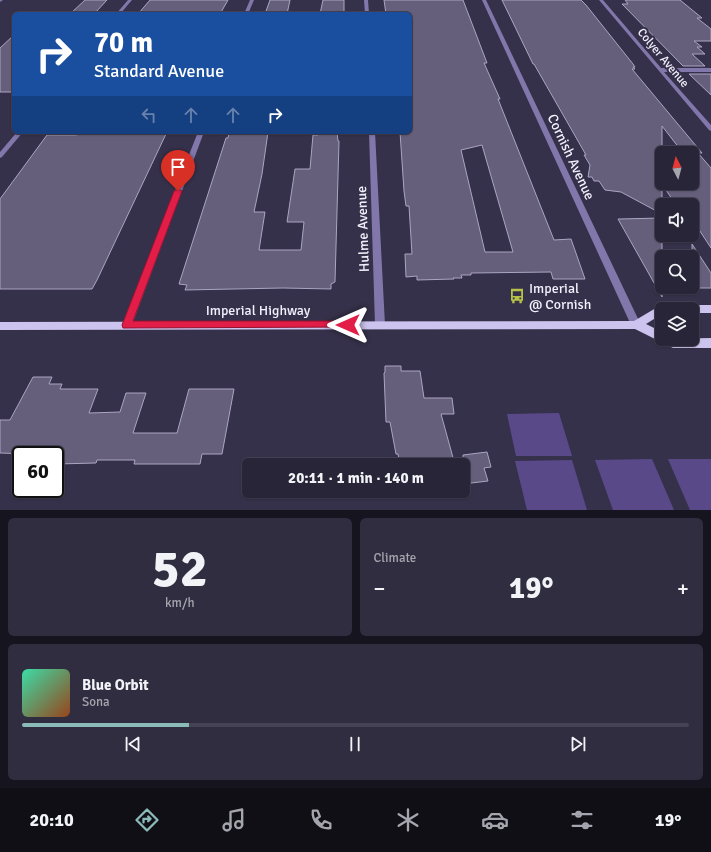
<!DOCTYPE html>
<html lang="en">
<head>
<meta charset="utf-8">
<style>
	body { margin:0; font-family:Signika,sans-serif; background:#302d40; color:#f1f3f6; height:100vh; display:flex; flex-direction:column; font-size:15px; white-space:nowrap }
	* { box-sizing:border-box; margin:0 }
	p { font-size:13px; color:#a5a5ae }
	.icon { flex:none; width:22px; height:22px; fill:none; stroke:currentColor; stroke-width:2; stroke-linecap:round; stroke-linejoin:round }
	.map { position:relative; height:510px; overflow:hidden }
	.side { display:flex; flex-direction:column; gap:8px; padding:8px; background:#16141f; flex:1 }
	.side>* { flex:none }
	.banner { position:absolute; left:12px; top:12px; width:400px; height:122px; border-radius:6px; box-shadow:0 1px 3px #0004,0 0 0 1px #444253; background:#1a4fa0; color:#fff; overflow:hidden }
	.needle { width:26px; rotate:354deg }
	.buttons { position:absolute; left:655px; top:146px; display:grid; gap:8px }
	.buttons a { display:grid; place-items:center; width:44px; height:44px; border-radius:6px; background:#282538; box-shadow:0 1px 3px #0004,0 0 0 1px #444253; font-size:20px }
	.speed { position:absolute; left:12px; top:446px; display:flex; gap:8px; font-size:20px; font-weight:700; text-align:center }
	.speed>* { display:grid; place-content:center; width:52px; height:52px; border-radius:50%; background:#282538; box-shadow:0 1px 3px #0004,0 0 0 1px #444253; line-height:1 }
	.speed .limit { border:2px solid #111; border-radius:6px; background:#fff; color:#111 }
	.pin { position:absolute; display:grid; place-items:center; width:34px; height:34px; color:#fff; margin:-41px -17px; border-radius:50% 50% 50% 0; rotate:-45deg; box-shadow:0 0 4px #0007 }
	.pin .icon { rotate:45deg }
	.me { position:absolute; width:44px; margin:-22px; rotate:270deg; stroke-linejoin:round; filter:drop-shadow(0 0 3px #0008) }
	.turn { display:flex; align-items:center; gap:14px; height:84px; padding:0 16px; font-size:18px }
	.turn .icon { width:52px; height:52px; stroke-width:2.5 }
	.turn b { display:block; font-size:28px; line-height:34px }
	.lanes { display:flex; align-items:center; height:38px; padding:0 16px; background:#0003; justify-content:center; gap:20px; direction:ltr }
	.lanes .off { opacity:.35 }
	.big { font-size:30px; font-weight:700; line-height:1.1 }
	.side .tile { flex:1; display:flex; flex-direction:column; justify-content:center; gap:6px; min-width:0; padding:0 14px; border-radius:6px; background:#302d40 }
	.side .dial { align-items:center; gap:0 }
	.dial b { font-size:52px; line-height:1 }
	.song { display:flex; align-items:center; gap:12px }
	.cover { width:48px; height:48px; border-radius:6px; background:linear-gradient(135deg,hsl(160 70% 55%),hsl(20 70% 35%)) }
	.played { height:4px; border-radius:2px; background:linear-gradient(90deg,#8bbbb9 25%,#444253 25%) }
	.keys { display:flex; justify-content:space-around; direction:ltr }
	.heat { display:flex; justify-content:space-between; align-items:center; font-size:22px; direction:ltr }
	.side .tiles { flex:1; display:grid; gap:8px; grid-template-columns:1fr 1fr }
	.tile:last-child { grid-column:span 2 }
	.trip { position:absolute; left:242px; top:458px; width:228px; height:40px; border-radius:6px; background:#282538; box-shadow:0 1px 3px #0004,0 0 0 1px #444253; font-weight:700; line-height:40px; text-align:center }
	.tab-bar { display:flex; height:64px; justify-content:space-around; align-items:center; background:#100f16; color:#a5a5ae }
	.tab-bar .icon { width:28px; height:28px }
	.tab-bar .current { color:#8bbbb9 }
	.tab-bar b { font-size:18px; color:#f1f3f6 }
	.map>svg:first-child { display:block }
	.green { fill:#594988 }
	.building { fill:#655f7b; stroke:#aba5c4; fill-rule:evenodd }
	.lines { fill:none; stroke-linecap:round; stroke-linejoin:round }
	.minor { fill:#8277ab; fill-rule:evenodd }
	.primary { fill:#ccc3ee; fill-rule:evenodd }
	.route { fill:#e11d48; stroke:#92132f }
	.labels { text-anchor:middle; dominant-baseline:central; stroke-width:4; stroke-linejoin:round; paint-order:stroke }
	.far-street-label { font-size:12px; fill:#f2f0fd; stroke:#36314a }
	.street-label { font-size:14px; fill:#f2f0fd; stroke:#36314a }
	.poi-label { font-size:14px; fill:#f2f0fd; stroke:#36314a; text-anchor:start }
</style>
</head>
<body>
<div class="map">
<svg width="711" height="510" viewBox="0 0 711 510">
	<rect width="100%" height="100%" fill="#36314a"/>
	<!-- green -->
	<path class="green" d="M 559,413 L 572,456 L 516,456 L 507,414 Z
		M 652,459 L 674,510 L 613,510 L 595,460 Z
		M 668,459 L 711,459 L 711,510 L 690,510 Z
		M 572,460 L 587,510 L 527,510 L 515,461 Z"/>
	<!-- building -->
	<path class="building" d="M 85,0 L 107,0 L 94,14 L 70,14 Z
		M 150,0 L 228,0 L 220,14 L 138,14 Z
		M 270,0 L 290,0 L 287,14 L 265,14 Z
		M 323,0 L 344,0 L 344,14 L 320,14 Z
		M 384,0 L 463,0 L 487,63 L 484,63 L 500,99 L 498,99 L 554,240 L 571,239 L 585,279 L 553,279 L 551,272 L 471,273 L 471,275 L 461,275 L 462,278 L 453,278 L 454,279 L 417,280 L 417,276 L 406,277 L 405,254 L 412,254 L 409,206 L 406,206 L 404,191 L 400,132 L 410,132 L 410,14 L 386,14 ZM 482,145 L 513,252 L 485,252 L 461,150 Z
		M 502,0 L 581,0 L 586,5 L 633,64 L 635,67 L 633,67 L 635,69 L 632,69 L 702,153 L 698,153 L 711,168 L 711,248 L 692,219 L 692,205 L 676,205 L 662,184 L 662,214 L 621,192 L 605,190 L 599,181 L 594,181 L 592,177 L 588,177 L 590,165 L 584,155 L 586,155 L 534,64 L 533,64 ZM 662,126 L 683,153 L 692,153 L 692,183 L 662,183 Z
		M 625,0 L 680,0 L 702,18 L 697,18 L 711,29 L 711,41 L 694,41 L 702,47 L 697,47 L 705,54 L 692,54 L 705,66 L 683,66 L 622,4 L 628,4 Z
		M 14,35 L 14,92 L 0,92 L 0,48 Z
		M 689,74 L 711,74 L 711,95 Z
		M 87,132 L 166,134 L 97,280 L 92,289 L 0,289 L 0,199 L 47,135 L 76,135 Z
		M 255,132 L 268,132 L 262,174 L 254,212 L 265,212 L 259,250 L 301,250 L 304,222 L 287,222 L 295,169 L 310,169 L 313,135 L 318,135 L 317,132 L 337,132 L 338,141 L 339,141 L 335,282 L 331,284 L 331,289 L 283,288 L 185,290 L 187,285 L 179,284 L 226,138 L 228,138 L 229,133 L 254,133 Z
		M 662,218 L 662,297 L 618,219 Z
		M 692,244 L 711,273 L 711,288 L 698,288 L 692,279 Z
		M 385,366 L 401,366 L 401,371 L 420,371 L 424,398 L 452,398 L 454,414 L 441,414 L 455,465 L 400,465 L 398,454 L 396,454 L 390,422 L 386,422 L 384,373 L 385,372 Z
		M 33,377 L 52,377 L 49,384 L 62,384 L 60,389 L 98,389 L 89,413 L 120,412 L 126,393 L 146,393 L 133,433 L 177,433 L 189,389 L 234,389 L 222,454 L 202,454 L 200,464 L 134,464 L 135,460 L 97,460 L 96,463 L 56,464 L 60,455 L 0,453 L 0,420 L 10,420 Z
		M 487,452 L 491,467 L 484,468 L 488,481 L 463,484 L 463,455 Z"/>
	<g class="lines">
		<!-- minor -->
		<path class="minor" d="M 0,0 L 3,0 L 0,2 Z
			M 128,0 L 132,0 L 120,14 L 116,14 Z
			M 250,0 L 254,0 L 248,14 L 244,14 Z
			M 364,0 L 368,0 L 369,14 L 365,14 Z
			M 482,0 L 486,0 L 641,325 L 639,328 L 636,329 L 633,328 L 631,325 Z
			M 599,0 L 603,0 L 661,68 L 711,68 L 711,72 L 664,72 L 711,125 L 711,131 L 709,130 Z
			M 17,132 L 23,132 L 2,157 L 0,158 L 0,152 Z
			M 198,132 L 204,132 L 132,325 L 130,328 L 127,329 L 124,328 L 122,325 Z
			M 369,132 L 375,132 L 385,325 L 383,328 L 380,329 L 377,328 L 375,325 Z"/>
		<!-- primary -->
		<path class="primary" d="M 661,305 L 711,305 L 711,313 L 692,313 L 692,309 L 662,309 L 662,314 L 646,324 L 662,332 L 662,339 L 711,338 L 711,348 L 673,348 L 635,329 L 0,330 L 0,322 L 634,321 Z"/>
	</g>
	<!-- route -->
	<path class="route" d="M 178,189 L 182,191 L 133,321 L 348,321 L 353,325 L 352,327 L 123,328 L 122,325 L 174,191 Z"/>
	<!-- icons -->
	<defs>
		<g id="bus-bare" transform="scale(1.2)"><path d="M-5-6H5V4H4V6H2V4H-2V6H-4V4H-5ZM-3.5-4V0h7V-4ZM-3.5 1.2v1.5H-2V1.2ZM2 1.2v1.5H3.5V1.2Z" fill="#b6c148" stroke="#36314a" stroke-width="2.5" paint-order="stroke"/></g>
	</defs>
	<g fill-rule="evenodd">
		<use href="#bus-bare" x="517" y="296"/>
	</g>
	<g class="labels">
		<!-- far-street labels -->
		<g class="far-street-label">
			<text transform="translate(663 58) rotate(50)">Colyer Avenue</text>
		</g>
		<!-- street labels -->
		<g class="street-label">
			<text transform="translate(571 157) rotate(65)">Cornish Avenue</text>
			<text transform="translate(363 229) rotate(-92)">Hulme Avenue</text>
			<text x="258" y="310">Imperial Highway</text>
		</g>
		<!-- poi labels -->
		<g class="poi-label">
			<text x="529" y="288">Imperial<tspan x="529" dy="16">@ Cornish</tspan></text>
		</g>
	</g>
</svg>
<div class="buttons">
<a><svg class="needle" viewBox="-14 -14 28 28"><path d="M0-13l5 13h-10z" fill="#e53935"/><path d="M0 13l5-13h-10z" fill="#a5a5ae"/></svg></a>
<a><svg class="icon" aria-label="sound" viewBox="0 0 24 24"><path d="M4 9h4l5-4v14l-5-4H4zM17 9q2 3 0 6"/></svg></a>
<a><svg class="icon" aria-label="search" viewBox="0 0 24 24"><circle cx="10" cy="10" r="6"/><path d="M15 15l6 6"/></svg></a>
<a><svg class="icon" aria-label="layers" viewBox="0 0 24 24"><path d="M12 4l9 5-9 5-9-5zM3 14l9 5 9-5"/></svg></a>
</div>
<div class="speed"><div class="limit">60</div></div>
<div class="pin" style="left:178px;top:191px;background:#d93025"><svg class="icon" aria-label="arrive" viewBox="0 0 24 24"><path d="M6 21V4h12l-3 4 3 4H6"/></svg></div>
<svg class="me" style="left:348px;top:325px" viewBox="-20 -20 40 40"><path d="M0-17L14 15 0 8-14 15z" fill="#e11d48" stroke="#fff" stroke-width="4"/></svg>
<div class="trip">20:11 · 1 min · 140 m</div>
<div class="banner">
<div class="turn"><svg class="icon" aria-label="right" viewBox="0 0 24 24"><path d="M7 20v-9h11M14 6l5 5-5 5"/></svg><div><b>70 m</b>Standard Avenue</div></div>
<div class="lanes"><svg class="icon off" aria-label="left" viewBox="0 0 24 24"><path d="M17 20v-9H6M10 6l-5 5 5 5"/></svg><svg class="icon off" aria-label="ahead" viewBox="0 0 24 24"><path d="M12 20V5M6 11l6-6 6 6"/></svg><svg class="icon off" aria-label="ahead" viewBox="0 0 24 24"><path d="M12 20V5M6 11l6-6 6 6"/></svg><svg class="icon" aria-label="right" viewBox="0 0 24 24"><path d="M7 20v-9h11M14 6l5 5-5 5"/></svg></div>
</div>
</div>
<section class="side">
<div class="tiles">
<div class="tile dial"><b>52</b><p>km/h</p></div>
<div class="tile"><p>Climate</p>
<div class="heat"><a>−</a><b class="big">19°</b><a>+</a></div>
</div>
<div class="tile">
<div class="song"><i class="cover"></i><div><b>Blue Orbit</b><p>Sona</p></div></div>
<div class="played"></div>
<div class="keys"><svg class="icon" aria-label="previous" viewBox="0 0 24 24"><path d="M18 5L8 12l10 7zM5 5v14"/></svg><svg class="icon" aria-label="pause" viewBox="0 0 24 24"><path d="M8 5v14M16 5v14"/></svg><svg class="icon" aria-label="next" viewBox="0 0 24 24"><path d="M6 5l10 7-10 7zM19 5v14"/></svg></div>
</div>
</div>
</section>
<nav class="tab-bar">
<b>20:10</b>
<svg class="icon current" aria-label="directions" viewBox="0 0 24 24"><path d="M12 3l9 9-9 9-9-9zM9 14v-3h6M13 9l2 2-2 2"/></svg>
<svg class="icon" aria-label="music" viewBox="0 0 24 24"><path d="M9 18V5l10-2v13"/><circle cx="6" cy="18" r="3"/><circle cx="16" cy="16" r="3"/></svg>
<svg class="icon" aria-label="phone" viewBox="0 0 24 24"><path d="M5 4h4l2 5-3 2q2 4 5 5l2-3 5 2v4C11 20 4 13 5 4z"/></svg>
<svg class="icon" aria-label="climate" viewBox="0 0 24 24"><path d="M12 3v18M4 7l16 10M4 17L20 7"/></svg>
<svg class="icon" aria-label="car" viewBox="0 0 24 24"><path d="M5 17H2v-5l4-1 3-4h7l3 4 3 1v5h-3M9 17h6M6 11h13"/><circle cx="7" cy="17" r="2"/><circle cx="17" cy="17" r="2"/></svg>
<svg class="icon" aria-label="filters" viewBox="0 0 24 24"><path d="M4 7h16M4 17h16"/><circle cx="9" cy="7" r="2"/><circle cx="15" cy="17" r="2"/></svg>
<b>19°</b>
</nav>
</body>
</html>
